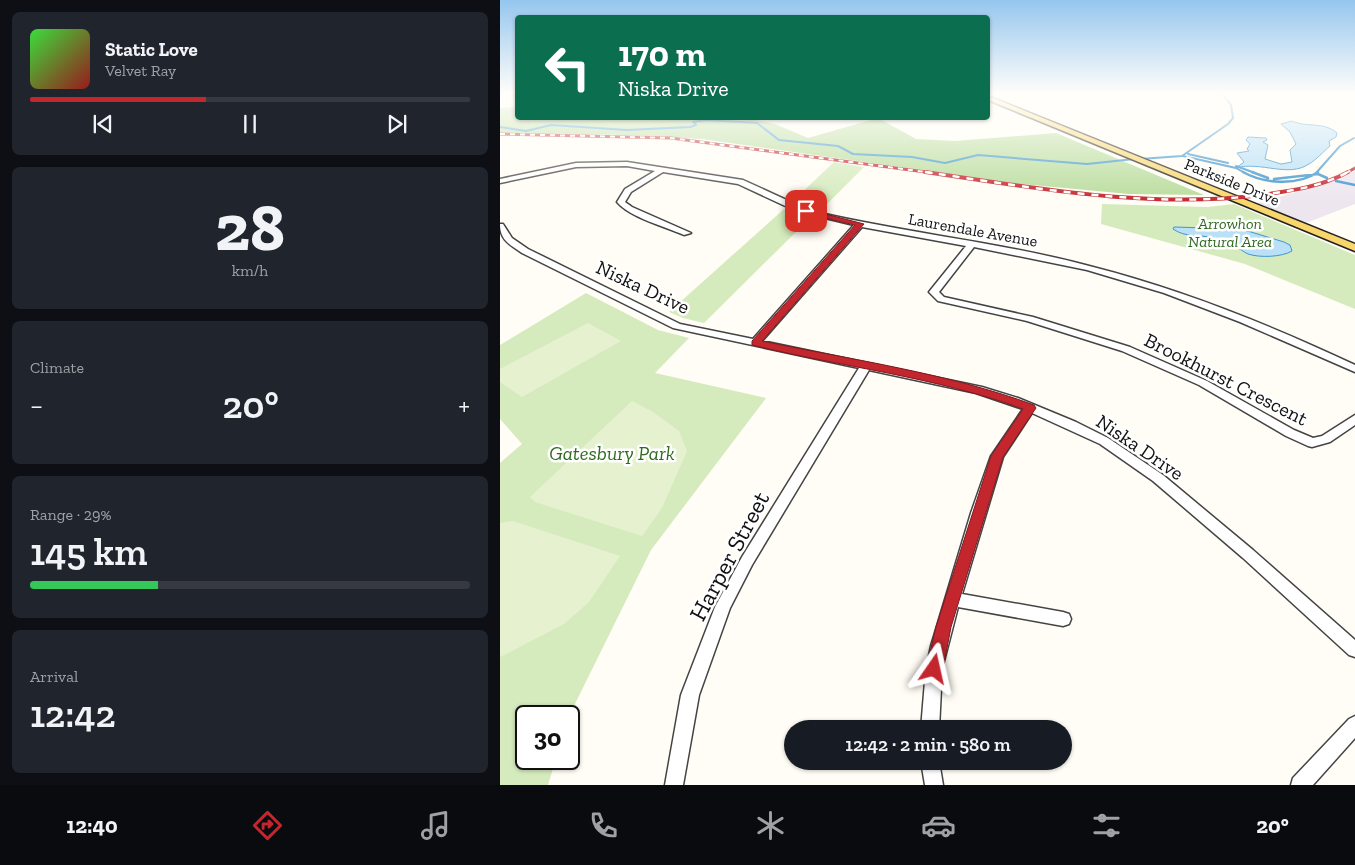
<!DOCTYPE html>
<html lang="en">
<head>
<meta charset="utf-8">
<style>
	body { margin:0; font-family:"Zilla Slab",serif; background:#20242c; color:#f1f3f6; height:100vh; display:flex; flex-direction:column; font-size:19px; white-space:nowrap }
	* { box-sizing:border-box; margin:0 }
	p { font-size:16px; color:#9ea1a6 }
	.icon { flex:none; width:28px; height:28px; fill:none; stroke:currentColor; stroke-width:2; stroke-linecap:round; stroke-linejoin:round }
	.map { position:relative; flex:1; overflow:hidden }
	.panel { display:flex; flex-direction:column; gap:12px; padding:12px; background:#0d0f14; width:500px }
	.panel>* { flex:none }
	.hud { position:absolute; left:15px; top:15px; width:475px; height:105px; border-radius:5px; box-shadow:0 1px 4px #0004; background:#0b6e4f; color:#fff; overflow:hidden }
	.speed { position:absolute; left:15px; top:705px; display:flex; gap:10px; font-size:25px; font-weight:700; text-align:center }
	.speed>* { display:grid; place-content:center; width:65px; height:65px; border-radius:50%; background:#171b24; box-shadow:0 1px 4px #0004; line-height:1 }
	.speed .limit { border:2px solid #111; border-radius:8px; background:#fff; color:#111 }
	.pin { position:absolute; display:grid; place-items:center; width:42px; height:42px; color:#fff; margin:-21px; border-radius:10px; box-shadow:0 2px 8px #0006 }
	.me { position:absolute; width:55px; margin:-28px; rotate:11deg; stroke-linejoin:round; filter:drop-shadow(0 0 4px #0008) }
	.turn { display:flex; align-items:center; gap:18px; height:105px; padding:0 20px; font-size:22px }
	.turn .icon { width:65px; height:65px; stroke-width:2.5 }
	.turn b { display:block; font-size:35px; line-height:42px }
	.big { font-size:38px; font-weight:600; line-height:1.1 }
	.panel .tile { flex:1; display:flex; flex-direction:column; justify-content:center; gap:8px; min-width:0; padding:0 18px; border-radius:8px; background:#20242c }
	.panel .dial { align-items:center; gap:0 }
	.dial b { font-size:65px; line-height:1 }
	.song { display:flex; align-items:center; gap:15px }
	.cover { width:60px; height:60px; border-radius:8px; background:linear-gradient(135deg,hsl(120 70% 55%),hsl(0 70% 35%)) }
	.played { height:5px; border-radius:2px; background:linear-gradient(90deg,#c4262e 40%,#363941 40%) }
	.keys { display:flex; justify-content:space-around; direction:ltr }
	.heat { display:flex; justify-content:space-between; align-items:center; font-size:28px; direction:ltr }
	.charge { height:8px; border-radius:4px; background:linear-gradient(90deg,#34c759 29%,#363941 0) }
	.trip { position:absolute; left:284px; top:720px; width:288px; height:50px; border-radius:25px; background:#171b24; box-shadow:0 1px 4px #0004; font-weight:600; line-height:50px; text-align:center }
	.tab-bar { display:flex; height:80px; justify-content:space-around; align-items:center; background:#090b0e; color:#9ea1a6 }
	.tab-bar .icon { width:35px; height:35px }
	.tab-bar .current { color:#c4262e }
	.tab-bar b { font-size:22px; color:#f1f3f6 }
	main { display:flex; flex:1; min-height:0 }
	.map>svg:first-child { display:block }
	.industrial { fill:#eee6ef }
	.green { fill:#d5ebbd }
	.forest { fill:#b9dc9c }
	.pitch { fill:#e6f2cf }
	.water { fill:#b9e0f7; stroke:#3f96cf }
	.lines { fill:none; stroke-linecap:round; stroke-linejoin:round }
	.stream-far1 { stroke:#3f96cf; stroke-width:2 }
	.stream { stroke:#3f96cf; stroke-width:2.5 }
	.minor-casing { stroke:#444; stroke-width:3 }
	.major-casing { stroke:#222; stroke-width:3 }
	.minor { fill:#fff; fill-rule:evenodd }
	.major { fill:#f9d66b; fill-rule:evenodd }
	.rail-far1-casing { stroke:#c4262e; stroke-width:3 }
	.rail-casing { stroke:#c4262e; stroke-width:4 }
	.rail-far1 { stroke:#fff; stroke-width:2; stroke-dasharray:5; stroke-linecap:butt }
	.rail { stroke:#fff; stroke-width:2.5; stroke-dasharray:7; stroke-linecap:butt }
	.route { fill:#c4262e; stroke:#7f191e }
	.labels { text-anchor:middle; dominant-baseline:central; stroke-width:5; stroke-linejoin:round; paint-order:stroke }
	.far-street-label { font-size:16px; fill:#111; stroke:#fff }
	.far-park-label { font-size:16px; font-style:italic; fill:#2f6b1f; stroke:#fff }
	.street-label { font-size:20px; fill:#111; stroke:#fff }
	.park-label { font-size:20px; font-style:italic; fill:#2f6b1f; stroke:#fff }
	.near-street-label { font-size:24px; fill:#111; stroke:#fff }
</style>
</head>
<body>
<main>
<section class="panel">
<div class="tile">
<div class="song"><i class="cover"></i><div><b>Static Love</b><p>Velvet Ray</p></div></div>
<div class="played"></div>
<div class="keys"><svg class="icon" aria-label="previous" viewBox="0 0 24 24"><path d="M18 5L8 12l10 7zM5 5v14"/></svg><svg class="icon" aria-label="pause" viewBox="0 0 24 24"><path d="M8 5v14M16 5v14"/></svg><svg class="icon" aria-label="next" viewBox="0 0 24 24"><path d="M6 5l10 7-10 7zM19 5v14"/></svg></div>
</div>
<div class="tile dial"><b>28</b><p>km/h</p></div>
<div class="tile"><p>Climate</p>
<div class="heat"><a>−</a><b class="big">20°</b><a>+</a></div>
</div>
<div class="tile"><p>Range · 29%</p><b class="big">145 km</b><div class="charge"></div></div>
<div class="tile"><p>Arrival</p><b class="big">12:42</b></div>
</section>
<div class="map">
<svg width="855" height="785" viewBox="0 0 855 785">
	<rect width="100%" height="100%" fill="#fffdf5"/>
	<!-- industrial -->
	<path class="industrial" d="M 855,171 L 855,204 L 806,223 L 757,203 L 800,191 Z"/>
	<!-- green -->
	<path class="green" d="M 334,162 L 364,167 L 322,209 L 296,198 Z
		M 602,204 L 708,207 L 734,204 L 855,255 L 855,309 L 745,264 L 601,224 Z
		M 284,209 L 309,219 L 204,323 L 183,318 L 169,312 Z
		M 86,293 L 158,330 L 189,338 L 155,373 L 266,398 L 151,550 L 69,716 L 26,716 L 26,759 L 56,759 L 48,785 L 0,785 L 0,463 L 22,444 L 0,419 L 0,345 Z"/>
	<!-- forest -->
	<path class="forest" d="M 17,107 L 18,118 L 247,118 L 275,124 L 308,138 L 378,118 L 416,139 L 455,141 L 556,133 L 704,195 L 629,194 L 512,183 L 202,139 L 130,135 L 0,133 L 0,108 Z"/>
	<!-- pitch -->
	<path class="pitch" d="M 88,323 L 121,341 L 22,397 L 0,382 L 0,369 Z
		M 132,401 L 153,412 L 179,431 L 187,451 L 162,508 L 142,536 L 35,502 L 30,497 Z
		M 13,521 L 120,556 L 89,602 L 64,624 L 0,657 L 0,523 Z"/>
	<!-- water -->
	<path class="water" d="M 792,121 C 807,128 823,121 837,133 L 836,137 L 829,141 L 830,146 C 824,151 816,160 809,164 C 788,178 761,161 736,168 L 744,162 L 737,153 L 749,151 L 747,149 L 750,144 L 746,140 L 748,137 L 766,138 L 767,140 L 763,142 L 768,145 L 765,159 L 781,164 L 792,162 L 790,150 L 796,144 L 790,132 L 781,124 Z
		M 674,227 L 741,229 L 784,242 L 790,245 L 792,251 C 782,257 760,258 748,254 C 738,249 731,240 718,243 L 713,238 C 699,234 686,238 673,229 Z"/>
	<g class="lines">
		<!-- stream-far1 -->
		<path class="stream-far1" d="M 0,127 L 26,131 L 51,125 L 127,130 L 190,127 L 196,125 L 193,122 L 206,120 L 257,123 L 279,140 L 338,146 L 353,154 L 412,157 L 445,163 L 478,155 L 587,164 L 634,159
			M 688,154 L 728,163
			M 683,156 L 736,168 L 745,173
			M 640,159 L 682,156 L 728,124 L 733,118 L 731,105 L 722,93
			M 736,166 L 755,173
			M 816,173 L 840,146 L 854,138"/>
		<!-- stream -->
		<path class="stream" d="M 743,172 C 764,184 798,186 818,172
			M 752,172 L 768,178
			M 774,179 L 818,174 L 827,178
			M 836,181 L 855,185"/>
		<!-- minor casing -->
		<g class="minor-casing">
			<path id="minor" d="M 12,93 L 17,93 L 18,99 Z
				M 127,162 L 243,180 L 302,207 L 325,214 C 413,234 505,243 593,267 C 683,290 770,325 855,365 L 855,372 L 740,322 L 664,293 L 587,270 L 474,247 L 439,292 L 444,297 L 533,317 L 630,347 L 707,381 L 794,430 L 813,438 L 822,436 L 855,415 L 855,425 L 830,442 L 812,447 L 808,446 L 786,436 L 699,385 L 622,351 L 527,321 L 438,301 L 429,292 L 466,246 L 362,227 L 262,341 L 482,387 L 518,398 L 576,422 L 608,438 L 663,475 L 753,550 L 855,640 L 855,657 L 849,655 L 743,558 L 653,481 L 600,444 L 532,413 L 503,457 L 462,594 L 563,612 L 569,614 L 571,619 L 569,624 L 563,626 L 458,607 L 442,669 L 439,729 L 421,729 L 426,669 L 431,646 L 471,513 L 491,456 L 523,409 L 476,393 L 369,370 L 252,565 L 230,608 L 199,695 L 183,785 L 165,785 L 181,695 L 215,607 L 242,557 L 359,368 L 173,328 L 22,253 C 9,244 0,240 0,224 L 3,224 L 12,238 L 28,249 L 180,324 L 253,339 L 354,225 L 296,211 L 238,184 L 163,172 L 131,192 L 125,202 L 132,207 L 191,233 L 184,235 C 164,226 131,218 117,202 L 125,189 L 155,171 L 127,166 L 76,167 L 0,183 L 0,179 L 76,163 Z
				M 855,716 L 855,738 L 813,785 L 791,785 L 793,778 L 849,719 Z
				M 421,761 L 439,761 L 443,785 L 425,785 Z"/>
		</g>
		<!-- major casing -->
		<g class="major-casing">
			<path id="major" d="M 488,96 L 855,244 L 855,251 L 488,100 Z"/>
		</g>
		<!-- minor -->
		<use href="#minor" class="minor"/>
		<!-- major -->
		<use href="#major" class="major"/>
		<!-- rail-far1 casing -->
		<g class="rail-far1-casing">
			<path id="rail-far1" d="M 0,134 L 171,138 L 433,173
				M 846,173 L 855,168"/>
		</g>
		<!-- rail casing -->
		<g class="rail-casing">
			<path id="rail" d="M 425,172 C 535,188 649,209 761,195 C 790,191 821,187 848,172"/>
		</g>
		<!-- rail-far1 -->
		<use href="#rail-far1" class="rail-far1"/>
		<!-- rail -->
		<use href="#rail" class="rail"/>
	</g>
	<!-- sky -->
	<linearGradient id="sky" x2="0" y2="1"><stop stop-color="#95c6ee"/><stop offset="0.46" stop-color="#fffefa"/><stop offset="1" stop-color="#fffefa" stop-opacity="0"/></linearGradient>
	<rect width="855" height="203" fill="url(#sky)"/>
	<!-- route -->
	<path class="route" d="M 306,209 L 364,224 L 262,341 C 353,360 447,373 534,405 L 536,408 L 503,457 L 451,627 L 443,669 L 440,675 L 434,677 L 428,675 L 426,669 L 436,627 L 491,456 L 523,409 C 436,377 342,367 252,345 L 252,341 L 355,225 L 303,213 L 302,211 Z"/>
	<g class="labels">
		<!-- far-street labels -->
		<g class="far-street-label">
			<text transform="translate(732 182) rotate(22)">Parkside Drive</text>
			<text transform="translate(473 230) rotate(10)">Laurendale Avenue</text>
		</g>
		<!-- far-park labels -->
		<g class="far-park-label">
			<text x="730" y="223">Arrowhon<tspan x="730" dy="18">Natural Area</tspan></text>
		</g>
		<!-- street labels -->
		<g class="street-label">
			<text transform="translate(143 287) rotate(25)">Niska Drive</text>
			<text transform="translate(726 379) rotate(27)">Brookhurst Crescent</text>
			<text transform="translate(640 447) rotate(34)">Niska Drive</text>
		</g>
		<!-- park labels -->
		<g class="park-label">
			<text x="112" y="453">Gatesbury Park</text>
		</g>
		<!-- near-street labels -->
		<g class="near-street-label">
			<text transform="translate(229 556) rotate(-62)">Harper Street</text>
		</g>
	</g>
</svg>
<div class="speed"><div class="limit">30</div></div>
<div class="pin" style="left:306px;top:211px;background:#d93025"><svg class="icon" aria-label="arrive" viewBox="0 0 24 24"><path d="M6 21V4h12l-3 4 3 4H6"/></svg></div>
<svg class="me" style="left:434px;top:669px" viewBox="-20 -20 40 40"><path d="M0-17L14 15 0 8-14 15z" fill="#c4262e" stroke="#fff" stroke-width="4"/></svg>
<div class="trip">12:42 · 2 min · 580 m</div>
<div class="hud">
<div class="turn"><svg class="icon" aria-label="left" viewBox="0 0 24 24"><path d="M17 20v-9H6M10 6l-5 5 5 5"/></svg><div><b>170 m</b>Niska Drive</div></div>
</div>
</div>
</main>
<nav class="tab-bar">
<b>12:40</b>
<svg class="icon current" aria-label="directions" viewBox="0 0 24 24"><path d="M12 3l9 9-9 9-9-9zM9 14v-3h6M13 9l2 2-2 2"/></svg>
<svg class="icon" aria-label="music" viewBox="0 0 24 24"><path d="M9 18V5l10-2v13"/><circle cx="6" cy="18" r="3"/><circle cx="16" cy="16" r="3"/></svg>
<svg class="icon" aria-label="phone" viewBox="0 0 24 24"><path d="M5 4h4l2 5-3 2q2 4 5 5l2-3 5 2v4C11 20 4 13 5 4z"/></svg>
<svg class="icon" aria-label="climate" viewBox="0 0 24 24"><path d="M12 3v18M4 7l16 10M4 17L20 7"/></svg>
<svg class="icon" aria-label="car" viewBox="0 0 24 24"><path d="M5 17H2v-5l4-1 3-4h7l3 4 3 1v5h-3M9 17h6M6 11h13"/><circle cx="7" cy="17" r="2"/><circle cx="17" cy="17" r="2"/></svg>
<svg class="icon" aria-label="filters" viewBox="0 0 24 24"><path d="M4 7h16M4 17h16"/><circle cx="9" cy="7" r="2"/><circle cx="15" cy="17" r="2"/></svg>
<b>20°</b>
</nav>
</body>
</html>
